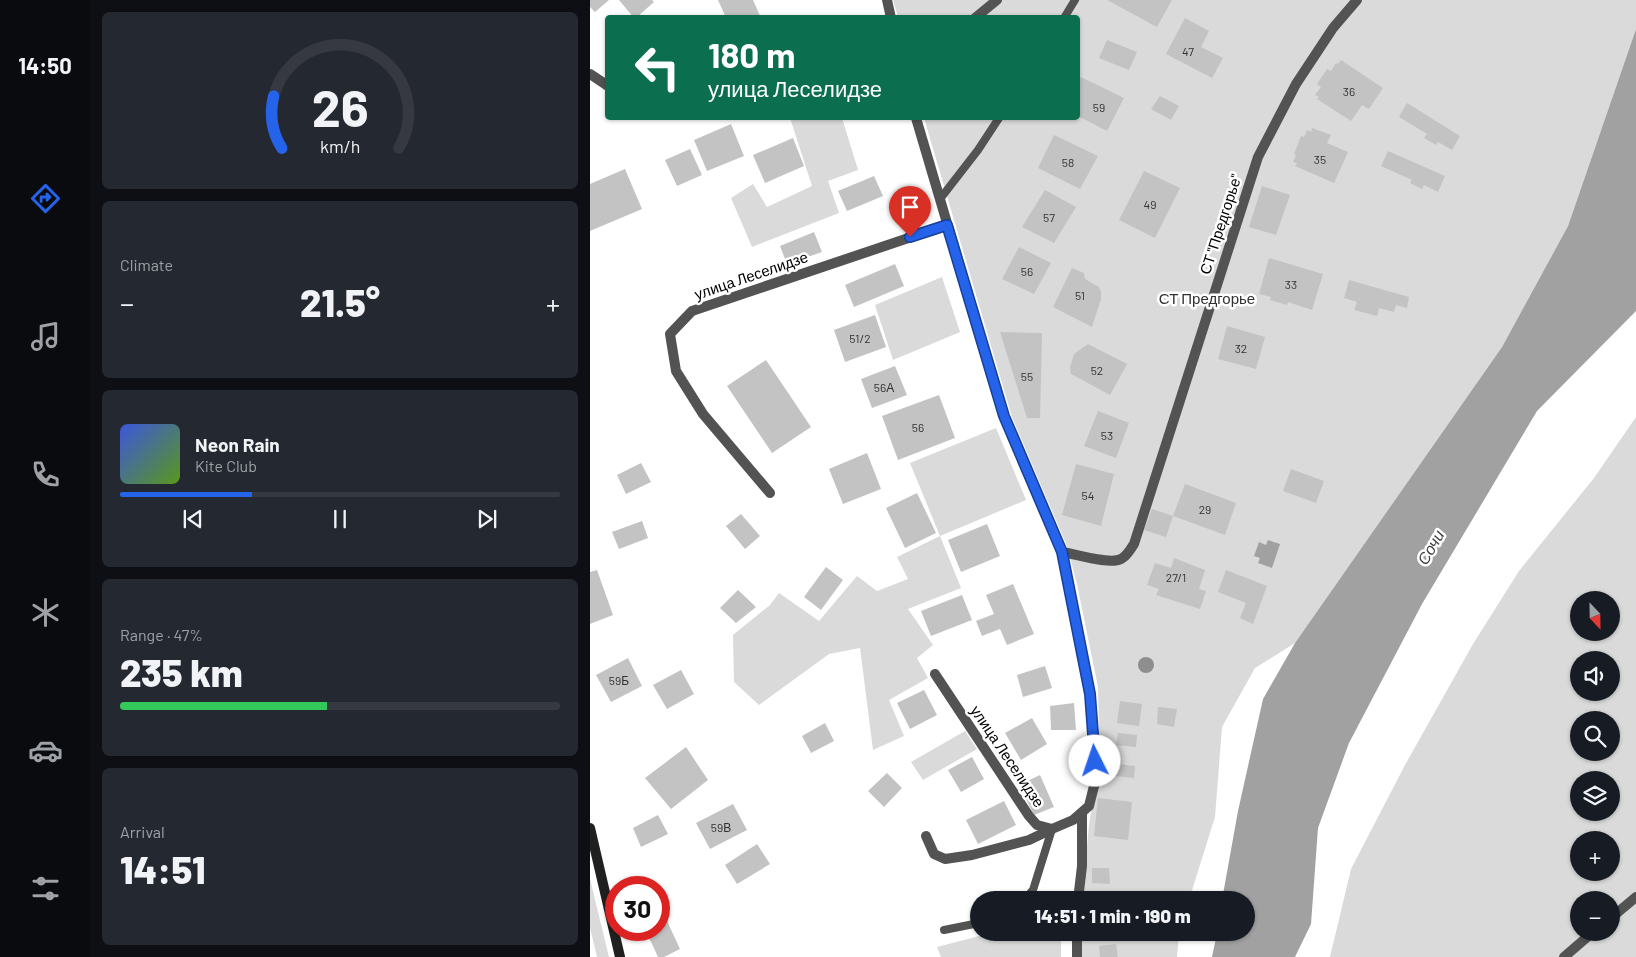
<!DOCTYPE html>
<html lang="en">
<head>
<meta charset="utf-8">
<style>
	body { margin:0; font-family:Barlow,sans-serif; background:#242831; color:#f1f3f6; height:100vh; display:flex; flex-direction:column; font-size:19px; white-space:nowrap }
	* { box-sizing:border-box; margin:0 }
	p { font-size:16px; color:#9ea1a6 }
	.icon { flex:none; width:28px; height:28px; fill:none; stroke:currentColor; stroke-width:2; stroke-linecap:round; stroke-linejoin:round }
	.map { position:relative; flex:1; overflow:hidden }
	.panel { display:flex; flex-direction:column; gap:12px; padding:12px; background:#0d0f14; width:500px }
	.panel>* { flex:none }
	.top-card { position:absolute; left:15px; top:15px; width:475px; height:105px; border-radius:5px; box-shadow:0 1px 4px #0004; background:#0b6e4f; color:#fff; overflow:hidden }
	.needle { width:32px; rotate:158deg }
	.controls { position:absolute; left:980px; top:591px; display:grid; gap:10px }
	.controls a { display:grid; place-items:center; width:50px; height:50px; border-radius:50%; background:#171b24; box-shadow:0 1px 4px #0004; font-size:25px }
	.speed { position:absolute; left:15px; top:876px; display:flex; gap:10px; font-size:25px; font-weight:700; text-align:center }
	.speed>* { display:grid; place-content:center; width:65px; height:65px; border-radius:50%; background:#171b24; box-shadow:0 1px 4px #0004; line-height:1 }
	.speed .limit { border:8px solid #d22; background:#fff; color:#111 }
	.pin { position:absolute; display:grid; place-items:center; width:42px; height:42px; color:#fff; margin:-51px -21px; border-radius:50% 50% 50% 0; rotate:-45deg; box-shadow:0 0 5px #0007 }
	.pin .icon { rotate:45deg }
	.me { position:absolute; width:55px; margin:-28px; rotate:356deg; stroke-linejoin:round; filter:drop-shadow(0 0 4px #0008) }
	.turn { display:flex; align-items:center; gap:18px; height:105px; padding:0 20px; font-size:22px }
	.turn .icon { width:65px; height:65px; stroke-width:2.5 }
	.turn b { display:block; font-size:35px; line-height:42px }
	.big { font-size:38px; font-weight:800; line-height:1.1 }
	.panel .widget { flex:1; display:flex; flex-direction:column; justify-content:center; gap:8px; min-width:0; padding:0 18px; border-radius:8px; background:#242831 }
	.panel .dial { align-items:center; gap:0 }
	.dial svg { height:130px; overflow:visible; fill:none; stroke:#363941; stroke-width:7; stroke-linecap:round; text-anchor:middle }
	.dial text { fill:#f1f3f6; stroke:none }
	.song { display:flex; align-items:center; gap:15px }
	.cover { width:60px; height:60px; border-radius:8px; background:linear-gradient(135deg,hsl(230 70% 55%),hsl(90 70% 35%)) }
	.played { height:5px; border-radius:2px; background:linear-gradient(90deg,#2563eb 30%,#363941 30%) }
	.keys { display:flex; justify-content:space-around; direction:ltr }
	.heat { display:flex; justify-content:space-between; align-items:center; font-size:28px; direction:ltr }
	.charge { height:8px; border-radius:4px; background:linear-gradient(90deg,#34c759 47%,#363941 0) }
	.trip { position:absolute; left:380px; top:891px; width:285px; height:50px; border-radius:25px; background:#171b24; box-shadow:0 1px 4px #0004; font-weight:800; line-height:50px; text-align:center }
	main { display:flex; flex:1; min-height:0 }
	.tabs { display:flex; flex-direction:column; width:90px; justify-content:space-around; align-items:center; background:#090b0e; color:#9ea1a6 }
	.tabs .icon { width:35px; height:35px }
	.tabs .active { color:#2563eb }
	.tabs b { font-size:22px; color:#f1f3f6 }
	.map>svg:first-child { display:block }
	.green { fill:#dadada; fill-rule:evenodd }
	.water { fill:#a1a1a1 }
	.building { fill:#c3c3c3 }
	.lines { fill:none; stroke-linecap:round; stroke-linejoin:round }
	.lane { stroke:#535353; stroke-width:8 }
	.street { stroke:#535353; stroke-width:10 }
	.secondary { stroke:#202020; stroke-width:10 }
	.tree { fill:#8e8e8e }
	.route-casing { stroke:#184099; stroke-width:12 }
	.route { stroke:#2563eb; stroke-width:9 }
	.labels { text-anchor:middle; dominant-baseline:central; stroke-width:5; stroke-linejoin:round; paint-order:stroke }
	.number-label { font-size:12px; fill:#313131 }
	.street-label { font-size:15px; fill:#000; stroke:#fff }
	.park-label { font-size:15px; fill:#313131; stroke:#fff }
	.water-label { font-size:16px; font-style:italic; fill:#424242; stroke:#fff }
</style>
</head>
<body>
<main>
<nav class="tabs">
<b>14:50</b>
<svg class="icon active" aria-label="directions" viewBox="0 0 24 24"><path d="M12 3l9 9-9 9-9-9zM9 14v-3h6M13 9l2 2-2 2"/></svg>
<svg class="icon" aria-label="music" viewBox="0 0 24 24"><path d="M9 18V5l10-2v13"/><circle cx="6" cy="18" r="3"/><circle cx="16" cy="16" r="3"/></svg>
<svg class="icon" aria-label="phone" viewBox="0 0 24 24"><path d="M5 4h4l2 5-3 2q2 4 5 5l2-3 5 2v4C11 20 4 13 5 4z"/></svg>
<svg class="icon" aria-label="climate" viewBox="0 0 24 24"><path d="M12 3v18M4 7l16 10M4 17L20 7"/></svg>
<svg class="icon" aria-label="car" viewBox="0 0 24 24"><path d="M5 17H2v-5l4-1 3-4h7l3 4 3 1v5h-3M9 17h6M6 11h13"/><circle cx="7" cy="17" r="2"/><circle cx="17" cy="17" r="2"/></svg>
<svg class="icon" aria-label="filters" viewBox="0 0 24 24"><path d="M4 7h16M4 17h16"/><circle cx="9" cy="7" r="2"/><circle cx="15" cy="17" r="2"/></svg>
</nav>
<section class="panel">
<div class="widget dial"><svg viewBox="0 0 100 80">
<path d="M14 69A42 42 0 1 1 86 69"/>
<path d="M14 69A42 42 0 0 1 9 37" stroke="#2563eb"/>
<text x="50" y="56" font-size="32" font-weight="700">26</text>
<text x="50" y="72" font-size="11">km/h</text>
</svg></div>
<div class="widget"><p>Climate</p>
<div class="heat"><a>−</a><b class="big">21.5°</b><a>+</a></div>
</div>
<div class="widget">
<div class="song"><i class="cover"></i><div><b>Neon Rain</b><p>Kite Club</p></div></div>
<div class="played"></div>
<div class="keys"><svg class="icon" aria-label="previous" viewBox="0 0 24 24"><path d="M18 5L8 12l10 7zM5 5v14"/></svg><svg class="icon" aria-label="pause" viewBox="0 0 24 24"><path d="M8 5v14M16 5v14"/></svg><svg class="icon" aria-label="next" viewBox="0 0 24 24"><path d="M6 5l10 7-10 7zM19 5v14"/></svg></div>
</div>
<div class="widget"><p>Range · 47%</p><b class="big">235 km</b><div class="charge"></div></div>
<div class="widget"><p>Arrival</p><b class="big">14:51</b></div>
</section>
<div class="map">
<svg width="1046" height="957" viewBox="0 0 1046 957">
	<rect width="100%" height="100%" fill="#fff"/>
	<!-- green -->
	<path class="green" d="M 303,0 L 1046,0 L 1046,29 L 978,226 L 912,347 L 705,643 L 665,668 L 632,727 L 625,817 L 599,900 L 491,900 L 493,891 L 499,824 L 504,796 L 510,780 L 508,687 L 487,584 L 477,546 L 422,417 L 334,118 L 488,118 L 488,18 L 308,17 Z
		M 200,118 L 252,118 L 268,170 L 238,181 L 249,213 L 162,247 L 141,198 L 163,184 L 177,207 L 222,186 Z
		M 352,277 L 370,332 L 303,360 L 285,305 Z
		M 1046,417 L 1046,957 L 740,957 L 761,869 L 815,765 L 883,644 L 929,571 L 1004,478 ZM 989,600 L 1021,600 L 1021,632 L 989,632 ZM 989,660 L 1021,660 L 1021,692 L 989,692 ZM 989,720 L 1021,720 L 1021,752 L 989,752 ZM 989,780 L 1021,780 L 1021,812 L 989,812 ZM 989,840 L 1021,840 L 1021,872 L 989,872 ZM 989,900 L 1021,900 L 1021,932 L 989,932 Z
		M 406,428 L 436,500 L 350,536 L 371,588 L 318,609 L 343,645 L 327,658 L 338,678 L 299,700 L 314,736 L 283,750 L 270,648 L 239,654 L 169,705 L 144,682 L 143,635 L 180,605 L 189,593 L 229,621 L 267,576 L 287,591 L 318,579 L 307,557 L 350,536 L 320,463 Z
		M 375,731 L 387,749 L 333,780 L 321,762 Z
		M 0,879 L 19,957 L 7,957 L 0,928 Z
		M 401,933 L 471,933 L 471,957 L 351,957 L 347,947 Z
		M 490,933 L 589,933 L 587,957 L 491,957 Z"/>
	<!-- water -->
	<path class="water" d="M 1046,29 L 1046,311 L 947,411 L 832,604 L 759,743 L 728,828 L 721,924 L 705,957 L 622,957 L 627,933 L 656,932 L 656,900 L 632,900 L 648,811 L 673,699 L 705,643 L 912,347 L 978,226 Z
		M 678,540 L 690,544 L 682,568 L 668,563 L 670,558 L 664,556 L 669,542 L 676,545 Z"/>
	<!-- building -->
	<path class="building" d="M 0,0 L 19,0 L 5,12 L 0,7 Z
		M 29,0 L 62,0 L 64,2 L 46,18 L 44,18 Z
		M 128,0 L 163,0 L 171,18 L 136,18 Z
		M 517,0 L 582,0 L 567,27 Z
		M 595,18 L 619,31 L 611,47 L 633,58 L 622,78 L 576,54 Z
		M 517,40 L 547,52 L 539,70 L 509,58 Z
		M 751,60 L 793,88 L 779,109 L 772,105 L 761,121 L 727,99 L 729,97 L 725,95 L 731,87 L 727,84 L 737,69 L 741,71 L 746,63 L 748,64 Z
		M 491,77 L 534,98 L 517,131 L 488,116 L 488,84 Z
		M 570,96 L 589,106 L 581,120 L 561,109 Z
		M 817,103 L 870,136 L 862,150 L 848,142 L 846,145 L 834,138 L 837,134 L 809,117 Z
		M 141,124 L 154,156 L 117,171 L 104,140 Z
		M 722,128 L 741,135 L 737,143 L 758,152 L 744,183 L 705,166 L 707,163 L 703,162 L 706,155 L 704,154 L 711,136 L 714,137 L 717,130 L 721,132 Z
		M 464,135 L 508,156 L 490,189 L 448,168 Z
		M 203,138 L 214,166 L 175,183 L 163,155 Z
		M 100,149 L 112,175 L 87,186 L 75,160 Z
		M 798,151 L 855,176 L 848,192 L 834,185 L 832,189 L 820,183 L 822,180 L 791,166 Z
		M 35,169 L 52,209 L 0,231 L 0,184 Z
		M 554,171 L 590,188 L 565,238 L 529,220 Z
		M 284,176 L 293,196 L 257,211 L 248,191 Z
		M 672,186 L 700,195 L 686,235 L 659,227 Z
		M 455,190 L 486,207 L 464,243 L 432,227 Z
		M 224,232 L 232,252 L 197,264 L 190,246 Z
		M 429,247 L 461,263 L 444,294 L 412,279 Z
		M 679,258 L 733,274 L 722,310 L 698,302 L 697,305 L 680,300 L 681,297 L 669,294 Z
		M 305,264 L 314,286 L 264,307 L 255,285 Z
		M 482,268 L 494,273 L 495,279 L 509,287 L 511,292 L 511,299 L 502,327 L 463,307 Z
		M 759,280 L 819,297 L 817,308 L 806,305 L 804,312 L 789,308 L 787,316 L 764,310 L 767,302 L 754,298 Z
		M 285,315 L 296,347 L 255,362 L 244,330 Z
		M 637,326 L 675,337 L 666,369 L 628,359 Z
		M 410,332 L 452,333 L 450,418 L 437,418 Z
		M 498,344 L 537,364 L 520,395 L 481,374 L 480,367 L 484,354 Z
		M 176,360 L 221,427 L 182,453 L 137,386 Z
		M 305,366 L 317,395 L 282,408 L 271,379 Z
		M 349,395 L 365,438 L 308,460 L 292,416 Z
		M 508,411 L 539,423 L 526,458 L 494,446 Z
		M 277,453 L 291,489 L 253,504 L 239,469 Z
		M 51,463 L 61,482 L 36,494 L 27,475 Z
		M 486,464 L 524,474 L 511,526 L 472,515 Z
		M 701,469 L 734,481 L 726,503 L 693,491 Z
		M 595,484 L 646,503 L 635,535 L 583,516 L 576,537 L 554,530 L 562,509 L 583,516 Z
		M 327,493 L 346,533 L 315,548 L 296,508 Z
		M 151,514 L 170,536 L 155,549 L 136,526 Z
		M 52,521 L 58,538 L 29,549 L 22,532 Z
		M 397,524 L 410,556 L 371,572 L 358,540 Z
		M 584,558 L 615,570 L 609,589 L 616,591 L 610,609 L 566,595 L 569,589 L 557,585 L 565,563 L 581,568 Z
		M 236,567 L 253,580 L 231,610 L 214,597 Z
		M 7,570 L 23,615 L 0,624 L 0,572 Z
		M 636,570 L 677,586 L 663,624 L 650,618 L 656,603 L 628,592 Z
		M 423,584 L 444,634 L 417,645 L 410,629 L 392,636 L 386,621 L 404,614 L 396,595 Z
		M 148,590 L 166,607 L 146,623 L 130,608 Z
		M 372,595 L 382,620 L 341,636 L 331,611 Z
		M 38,658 L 52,686 L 21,702 L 6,675 Z
		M 455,666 L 462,688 L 433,697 L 427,675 Z
		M 91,670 L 104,694 L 77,709 L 63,685 Z
		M 334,690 L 347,715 L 320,729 L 307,703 Z
		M 530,701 L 552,704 L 549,726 L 527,723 Z
		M 484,703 L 486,730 L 461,730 L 460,706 Z
		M 568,707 L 587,709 L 584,727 L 567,724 Z
		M 442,718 L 457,744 L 431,760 L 415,733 Z
		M 235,723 L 244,741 L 221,753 L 212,736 Z
		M 528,733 L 547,735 L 546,747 L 526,745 Z
		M 96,747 L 118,780 L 81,809 L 55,778 Z
		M 382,757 L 394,779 L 371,792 L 358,770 Z
		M 526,764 L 545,766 L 544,778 L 525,776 Z
		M 297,773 L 312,788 L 294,807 L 278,791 Z
		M 450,775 L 464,807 L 444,815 L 429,785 Z
		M 508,798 L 542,802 L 538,840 L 504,836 Z
		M 414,801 L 426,825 L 388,844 L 376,820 Z
		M 143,804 L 157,830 L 120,849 L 106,823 Z
		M 68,815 L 78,834 L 51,847 L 43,828 Z
		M 167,844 L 180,864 L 147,884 L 135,865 Z
		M 502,868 L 519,868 L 520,884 L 502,883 Z
		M 77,921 L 90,949 L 74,957 L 68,957 L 56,931 L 69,930 L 69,924 Z
		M 526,944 L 528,957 L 510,957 L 509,946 Z"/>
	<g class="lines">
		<!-- lane -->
		<path class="lane" d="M 474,18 L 485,0
			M 350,199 L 388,150 L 409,118
			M 434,900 L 443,890 L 462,829
			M 354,930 L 389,923"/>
		<!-- street -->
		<path class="street" d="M 297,0 L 301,18
			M 385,18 L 407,0
			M 0,74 L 18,86
			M 326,118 L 414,416 L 472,552 L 500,694 L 506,778 L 499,806 L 483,820 L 462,829 L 447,825 L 439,816 L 345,674
			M 180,493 L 113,414 L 86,371 L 80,334 L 102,311 L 357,225
			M 472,552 C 486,554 519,565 531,559 C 537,556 540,550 544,544 L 668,157 L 706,84 L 743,28 L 767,0
			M 336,836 L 344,854 L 355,859 L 382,855 L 439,840 L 462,829
			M 488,900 L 492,866 L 492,813
			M 1021,918 L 1046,897
			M 487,957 L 487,932
			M 974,957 L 1003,932"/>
		<!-- secondary -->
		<path class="secondary" d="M 0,828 L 30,957"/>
	</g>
	<!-- trees -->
	<circle class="tree" cx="556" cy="665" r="8"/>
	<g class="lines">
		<!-- route casing -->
		<g class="route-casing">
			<path id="route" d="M 320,237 L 357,225 L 414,416 L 472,552 L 500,694 L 505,761"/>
		</g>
		<!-- route -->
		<use href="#route" class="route"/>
	</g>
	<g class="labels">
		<!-- number labels -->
		<g class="number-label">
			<text x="598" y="51">47</text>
			<text x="759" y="91">36</text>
			<text x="509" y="107">59</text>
			<text x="730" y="159">35</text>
			<text x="478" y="162">58</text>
			<text x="560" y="204">49</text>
			<text x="459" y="217">57</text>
			<text x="437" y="271">56</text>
			<text x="701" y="284">33</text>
			<text x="490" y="295">51</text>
			<text x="270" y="338">51/2</text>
			<text x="651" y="348">32</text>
			<text x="507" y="370">52</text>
			<text x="437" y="376">55</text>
			<text x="294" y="387">56А</text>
			<text x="328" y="427">56</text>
			<text x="517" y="435">53</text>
			<text x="498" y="495">54</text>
			<text x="615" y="509">29</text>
			<text x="586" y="577">27/1</text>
			<text x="29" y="680">59Б</text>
			<text x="131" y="827">59В</text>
		</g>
		<!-- street labels -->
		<g class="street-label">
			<text transform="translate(630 224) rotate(-72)">СТ "Предгорье"</text>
			<text transform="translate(161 275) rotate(-19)">улица Леселидзе</text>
			<text transform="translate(418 756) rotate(56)">улица Леселидзе</text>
		</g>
		<!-- park labels -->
		<g class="park-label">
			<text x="617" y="298">СТ Предгорье</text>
		</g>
		<!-- water labels -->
		<g class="water-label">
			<text transform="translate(840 547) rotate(-60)">Сочи</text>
		</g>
	</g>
</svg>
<div class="controls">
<a><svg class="needle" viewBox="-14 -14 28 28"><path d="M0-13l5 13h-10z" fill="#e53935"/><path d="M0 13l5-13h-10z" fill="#9ea1a6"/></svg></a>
<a><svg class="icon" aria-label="sound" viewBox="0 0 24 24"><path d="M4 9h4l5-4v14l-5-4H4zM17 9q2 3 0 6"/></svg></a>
<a><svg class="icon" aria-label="search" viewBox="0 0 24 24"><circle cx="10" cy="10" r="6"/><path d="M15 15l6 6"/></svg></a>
<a><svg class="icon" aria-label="layers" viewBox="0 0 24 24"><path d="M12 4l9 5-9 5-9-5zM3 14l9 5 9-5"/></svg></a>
<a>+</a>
<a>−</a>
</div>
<div class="speed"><div class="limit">30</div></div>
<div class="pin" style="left:320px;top:237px;background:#d93025"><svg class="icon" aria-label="arrive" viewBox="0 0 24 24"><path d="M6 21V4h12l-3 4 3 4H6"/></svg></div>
<svg class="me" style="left:505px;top:761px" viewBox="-20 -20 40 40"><circle r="19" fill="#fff"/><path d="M0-13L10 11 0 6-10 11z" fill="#2563eb"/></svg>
<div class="trip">14:51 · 1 min · 190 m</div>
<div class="top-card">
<div class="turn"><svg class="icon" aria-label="left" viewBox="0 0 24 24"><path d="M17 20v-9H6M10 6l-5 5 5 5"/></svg><div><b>180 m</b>улица Леселидзе</div></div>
</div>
</div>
</main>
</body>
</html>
